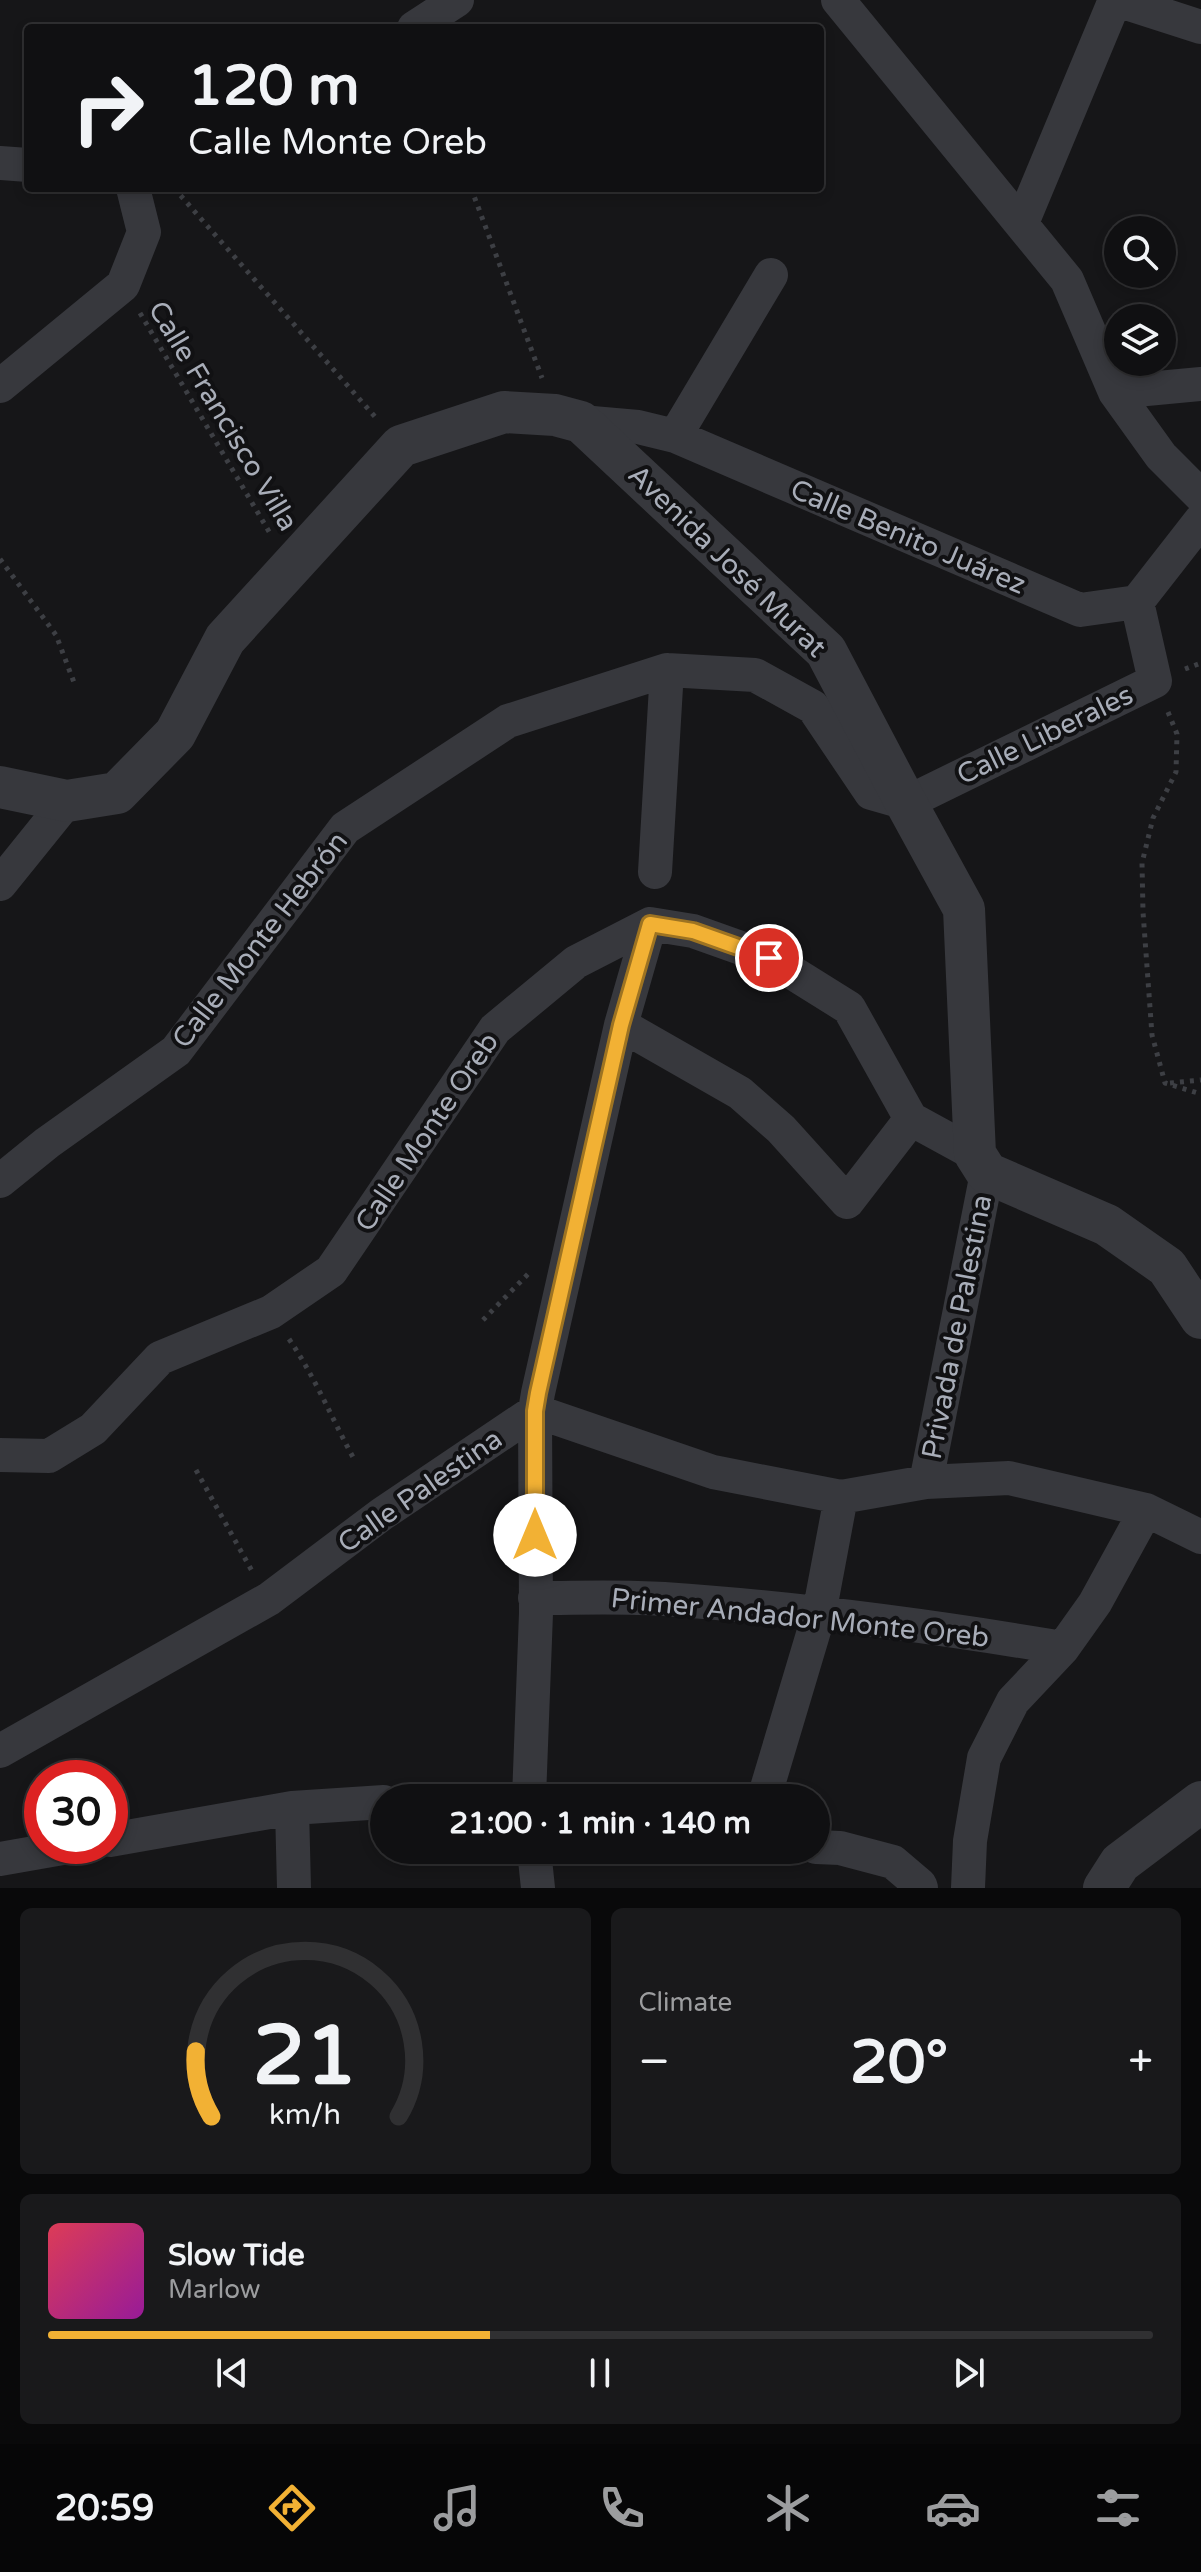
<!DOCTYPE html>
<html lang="en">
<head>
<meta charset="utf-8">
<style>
	body { margin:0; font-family:"Varela Round",sans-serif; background:#19191b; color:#f1f3f6; height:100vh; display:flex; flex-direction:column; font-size:30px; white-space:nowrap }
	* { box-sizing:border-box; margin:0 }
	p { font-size:26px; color:#9c9d9f }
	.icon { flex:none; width:44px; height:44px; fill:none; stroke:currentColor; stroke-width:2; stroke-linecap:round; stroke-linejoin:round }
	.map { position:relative; height:1888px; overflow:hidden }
	.panel { display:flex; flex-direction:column; gap:20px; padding:20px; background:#09090a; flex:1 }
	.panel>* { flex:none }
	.top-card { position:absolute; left:24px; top:24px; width:800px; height:168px; border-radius:8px; box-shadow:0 4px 12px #0003,0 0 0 2px #303032; background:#101012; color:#f1f3f6; overflow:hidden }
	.controls { position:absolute; left:1104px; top:216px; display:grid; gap:16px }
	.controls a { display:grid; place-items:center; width:72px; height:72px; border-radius:50%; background:#101012; box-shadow:0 4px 12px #0003,0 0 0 2px #303032; font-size:40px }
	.speed { position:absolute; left:24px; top:1760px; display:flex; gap:16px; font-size:40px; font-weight:700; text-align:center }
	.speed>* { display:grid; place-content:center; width:104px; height:104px; border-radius:50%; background:#101012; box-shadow:0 4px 12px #0003,0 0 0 2px #303032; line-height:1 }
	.speed .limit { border:12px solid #d22; background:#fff; color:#111 }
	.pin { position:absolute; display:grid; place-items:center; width:68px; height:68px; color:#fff; margin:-34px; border:4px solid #fff; border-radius:50%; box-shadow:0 2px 8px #0007 }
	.me { position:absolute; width:88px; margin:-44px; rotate:0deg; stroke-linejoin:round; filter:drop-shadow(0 0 6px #0008) }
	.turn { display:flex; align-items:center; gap:28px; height:168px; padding:0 32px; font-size:36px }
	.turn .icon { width:104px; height:104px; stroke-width:2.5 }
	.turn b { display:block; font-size:56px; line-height:68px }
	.big { font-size:60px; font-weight:700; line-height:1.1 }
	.panel .tile { flex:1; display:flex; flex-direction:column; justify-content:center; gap:12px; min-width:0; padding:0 28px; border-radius:12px; background:#19191b }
	.panel .dial { align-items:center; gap:0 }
	.dial svg { height:208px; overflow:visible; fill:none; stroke:#303032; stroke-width:7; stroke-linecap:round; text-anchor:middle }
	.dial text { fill:#f1f3f6; stroke:none }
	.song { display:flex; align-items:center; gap:24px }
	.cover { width:96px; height:96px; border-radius:12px; background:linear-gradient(135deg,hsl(350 70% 55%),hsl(300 70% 35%)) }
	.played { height:8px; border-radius:4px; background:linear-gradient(90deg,#f2b134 40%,#303032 40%) }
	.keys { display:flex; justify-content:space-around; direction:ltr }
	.heat { display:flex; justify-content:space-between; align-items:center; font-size:44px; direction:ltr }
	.panel .tiles { flex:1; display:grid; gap:20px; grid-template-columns:1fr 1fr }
	.tile:last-child { grid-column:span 2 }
	.trip { position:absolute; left:370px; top:1784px; width:460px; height:80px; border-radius:40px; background:#101012; box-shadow:0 4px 12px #0003,0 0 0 2px #303032; font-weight:700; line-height:80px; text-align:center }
	.tabs { display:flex; height:128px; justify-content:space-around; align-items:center; background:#060607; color:#9c9d9f }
	.tabs .icon { width:56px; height:56px }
	.tabs .selected { color:#f2b134 }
	.tabs b { font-size:36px; color:#f1f3f6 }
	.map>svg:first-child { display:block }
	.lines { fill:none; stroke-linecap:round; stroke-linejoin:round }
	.path { stroke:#3d3f44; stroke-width:5; stroke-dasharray:4 6; stroke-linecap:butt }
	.minor { stroke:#37383d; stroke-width:34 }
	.tertiary { stroke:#37383d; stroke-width:42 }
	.route-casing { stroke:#9d7322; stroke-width:20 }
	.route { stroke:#f2b134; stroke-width:14 }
	.labels { text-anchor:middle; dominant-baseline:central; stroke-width:8; stroke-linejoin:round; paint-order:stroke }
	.street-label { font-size:28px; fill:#a8adb8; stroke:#111113 }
</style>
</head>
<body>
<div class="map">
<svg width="1201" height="1888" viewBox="0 0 1201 1888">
	<rect width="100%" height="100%" fill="#161618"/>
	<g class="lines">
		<!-- path -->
		<path class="path" d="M 174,188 L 377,419
			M 471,188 L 542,378
			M 140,313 L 271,535
			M 0,559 L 56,635 L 75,685
			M 1185,669 L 1201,663
			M 1168,712 L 1177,734 L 1176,772 L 1153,818 L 1142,863 L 1143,912 L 1152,1035 L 1165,1083 L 1201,1094
			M 1170,1083 L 1201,1080
			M 483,1320 L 530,1272
			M 289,1339 C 315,1377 332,1419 354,1459
			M 196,1470 L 252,1571"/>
		<!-- minor -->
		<path class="minor" d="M 838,0 L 1067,280 L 1115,392 L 1161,456 L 1201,496
			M 1117,0 L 1201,27
			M 414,28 L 457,0
			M 0,163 L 28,165
			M 1022,223 L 1115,0
			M 0,386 L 123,285 L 144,232 L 133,188
			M 1115,392 L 1201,384
			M 581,422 L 638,427 L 675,436 L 1080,610 L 1137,602 L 1201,520
			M 675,436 L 771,275
			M 655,872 L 667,670
			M 0,884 L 67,801
			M 621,1025 L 740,1093 L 781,1129 L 847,1202 L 911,1119
			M 911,1119 L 975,1154
			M 0,1181 L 47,1143 L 176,1051 L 345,828 L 508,721 L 667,670 L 755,675 L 813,707 L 871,793 L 906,803 L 1155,681 L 1137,602
			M 0,1455 L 49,1456 L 93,1429 L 160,1358 L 271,1312 L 331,1271 L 495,1029 L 576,962 L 650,924 L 693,931 L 769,958 L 849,1008 L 911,1119
			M 926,1482 L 987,1173
			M 535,1598 C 578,1598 621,1596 664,1599 C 798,1608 931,1626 1063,1648
			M 0,1751 L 269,1599 L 382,1514 L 535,1411 L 713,1472 L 841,1497 L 926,1482 L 1009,1478 L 1146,1510 L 1201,1537
			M 529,1798 L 536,1613 L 535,1411 L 538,1393 L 621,1025 L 650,924
			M 764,1798 L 819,1614 L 841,1497
			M 292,1808 L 294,1888
			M 110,1840 L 292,1808 L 384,1802
			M 816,1847 L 840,1848 L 893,1862 L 920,1885 L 921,1888
			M 534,1850 L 538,1888
			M 0,1859 L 74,1846
			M 968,1888 L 970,1841 L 984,1758 L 1013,1701 L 1063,1648 L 1095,1603 L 1146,1510"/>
		<!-- tertiary -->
		<path class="tertiary" d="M 0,787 L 67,801 L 117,793 L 175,734 L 225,639 L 401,446 L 504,412 L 555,415 L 581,422 L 826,651 L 906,803 L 964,909 L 975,1154 L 987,1173 L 1107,1225 L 1167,1267 L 1201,1318
			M 1104,1888 L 1120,1863 L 1201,1802"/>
	</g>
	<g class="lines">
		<!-- route casing -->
		<g class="route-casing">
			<path id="route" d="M 535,1535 L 535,1411 L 538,1393 L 621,1025 L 650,924 L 693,931 L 769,958"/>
		</g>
		<!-- route -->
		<use href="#route" class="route"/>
	</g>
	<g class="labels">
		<!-- street labels -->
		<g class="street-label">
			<text transform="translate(223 416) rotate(59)">Calle Francisco Villa</text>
			<text transform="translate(908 537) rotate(23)">Calle Benito Juárez</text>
			<text transform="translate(727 561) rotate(44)">Avenida José Murat</text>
			<text transform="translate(1045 735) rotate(-26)">Calle Liberales</text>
			<text transform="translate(260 940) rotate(-52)">Calle Monte Hebrón</text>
			<text transform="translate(427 1132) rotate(-56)">Calle Monte Oreb</text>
			<text transform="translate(957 1327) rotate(-79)">Privada de Palestina</text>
			<text transform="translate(420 1491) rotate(-35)">Calle Palestina</text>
			<text transform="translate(800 1618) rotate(6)">Primer Andador Monte Oreb</text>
		</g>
	</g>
</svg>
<div class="controls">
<a><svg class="icon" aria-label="search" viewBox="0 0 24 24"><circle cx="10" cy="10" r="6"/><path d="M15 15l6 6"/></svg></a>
<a><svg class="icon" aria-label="layers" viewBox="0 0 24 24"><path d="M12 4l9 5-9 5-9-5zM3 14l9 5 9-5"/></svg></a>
</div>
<div class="speed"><div class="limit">30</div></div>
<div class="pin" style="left:769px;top:958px;background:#d93025"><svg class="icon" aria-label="arrive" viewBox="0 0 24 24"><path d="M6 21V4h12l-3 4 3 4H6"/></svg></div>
<svg class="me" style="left:535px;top:1535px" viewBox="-20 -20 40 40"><circle r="19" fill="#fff"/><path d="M0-13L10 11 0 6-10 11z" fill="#f2b134"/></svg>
<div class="trip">21:00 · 1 min · 140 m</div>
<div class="top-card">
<div class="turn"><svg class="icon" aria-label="right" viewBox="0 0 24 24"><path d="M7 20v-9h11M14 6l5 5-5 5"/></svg><div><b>120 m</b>Calle Monte Oreb</div></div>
</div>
</div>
<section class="panel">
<div class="tiles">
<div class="tile dial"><svg viewBox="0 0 100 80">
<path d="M14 69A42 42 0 1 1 86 69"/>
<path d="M14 69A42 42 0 0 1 8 44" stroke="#f2b134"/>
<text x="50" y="56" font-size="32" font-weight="700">21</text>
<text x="50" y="72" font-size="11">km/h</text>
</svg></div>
<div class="tile"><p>Climate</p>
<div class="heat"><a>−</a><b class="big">20°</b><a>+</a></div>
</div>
<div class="tile">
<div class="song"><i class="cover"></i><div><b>Slow Tide</b><p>Marlow</p></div></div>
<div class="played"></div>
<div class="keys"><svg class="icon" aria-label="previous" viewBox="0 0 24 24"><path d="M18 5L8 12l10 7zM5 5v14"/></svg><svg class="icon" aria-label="pause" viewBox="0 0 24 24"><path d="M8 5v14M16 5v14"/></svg><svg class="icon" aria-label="next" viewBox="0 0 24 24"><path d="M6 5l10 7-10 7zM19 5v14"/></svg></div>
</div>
</div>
</section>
<nav class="tabs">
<b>20:59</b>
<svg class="icon selected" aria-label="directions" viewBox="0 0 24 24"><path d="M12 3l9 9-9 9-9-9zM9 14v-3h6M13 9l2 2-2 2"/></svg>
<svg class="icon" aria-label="music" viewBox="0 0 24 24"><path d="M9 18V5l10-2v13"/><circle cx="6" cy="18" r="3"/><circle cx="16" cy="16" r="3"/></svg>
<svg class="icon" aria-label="phone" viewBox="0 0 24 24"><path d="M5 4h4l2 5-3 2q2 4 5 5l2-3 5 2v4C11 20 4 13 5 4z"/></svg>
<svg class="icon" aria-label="climate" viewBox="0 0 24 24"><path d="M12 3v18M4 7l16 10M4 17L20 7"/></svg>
<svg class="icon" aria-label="car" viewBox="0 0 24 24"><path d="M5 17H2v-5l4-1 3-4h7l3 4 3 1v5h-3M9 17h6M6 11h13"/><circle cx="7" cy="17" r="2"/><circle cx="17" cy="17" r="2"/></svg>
<svg class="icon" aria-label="filters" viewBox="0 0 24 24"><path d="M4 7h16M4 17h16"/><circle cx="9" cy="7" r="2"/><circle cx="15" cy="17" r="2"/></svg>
</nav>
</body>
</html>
